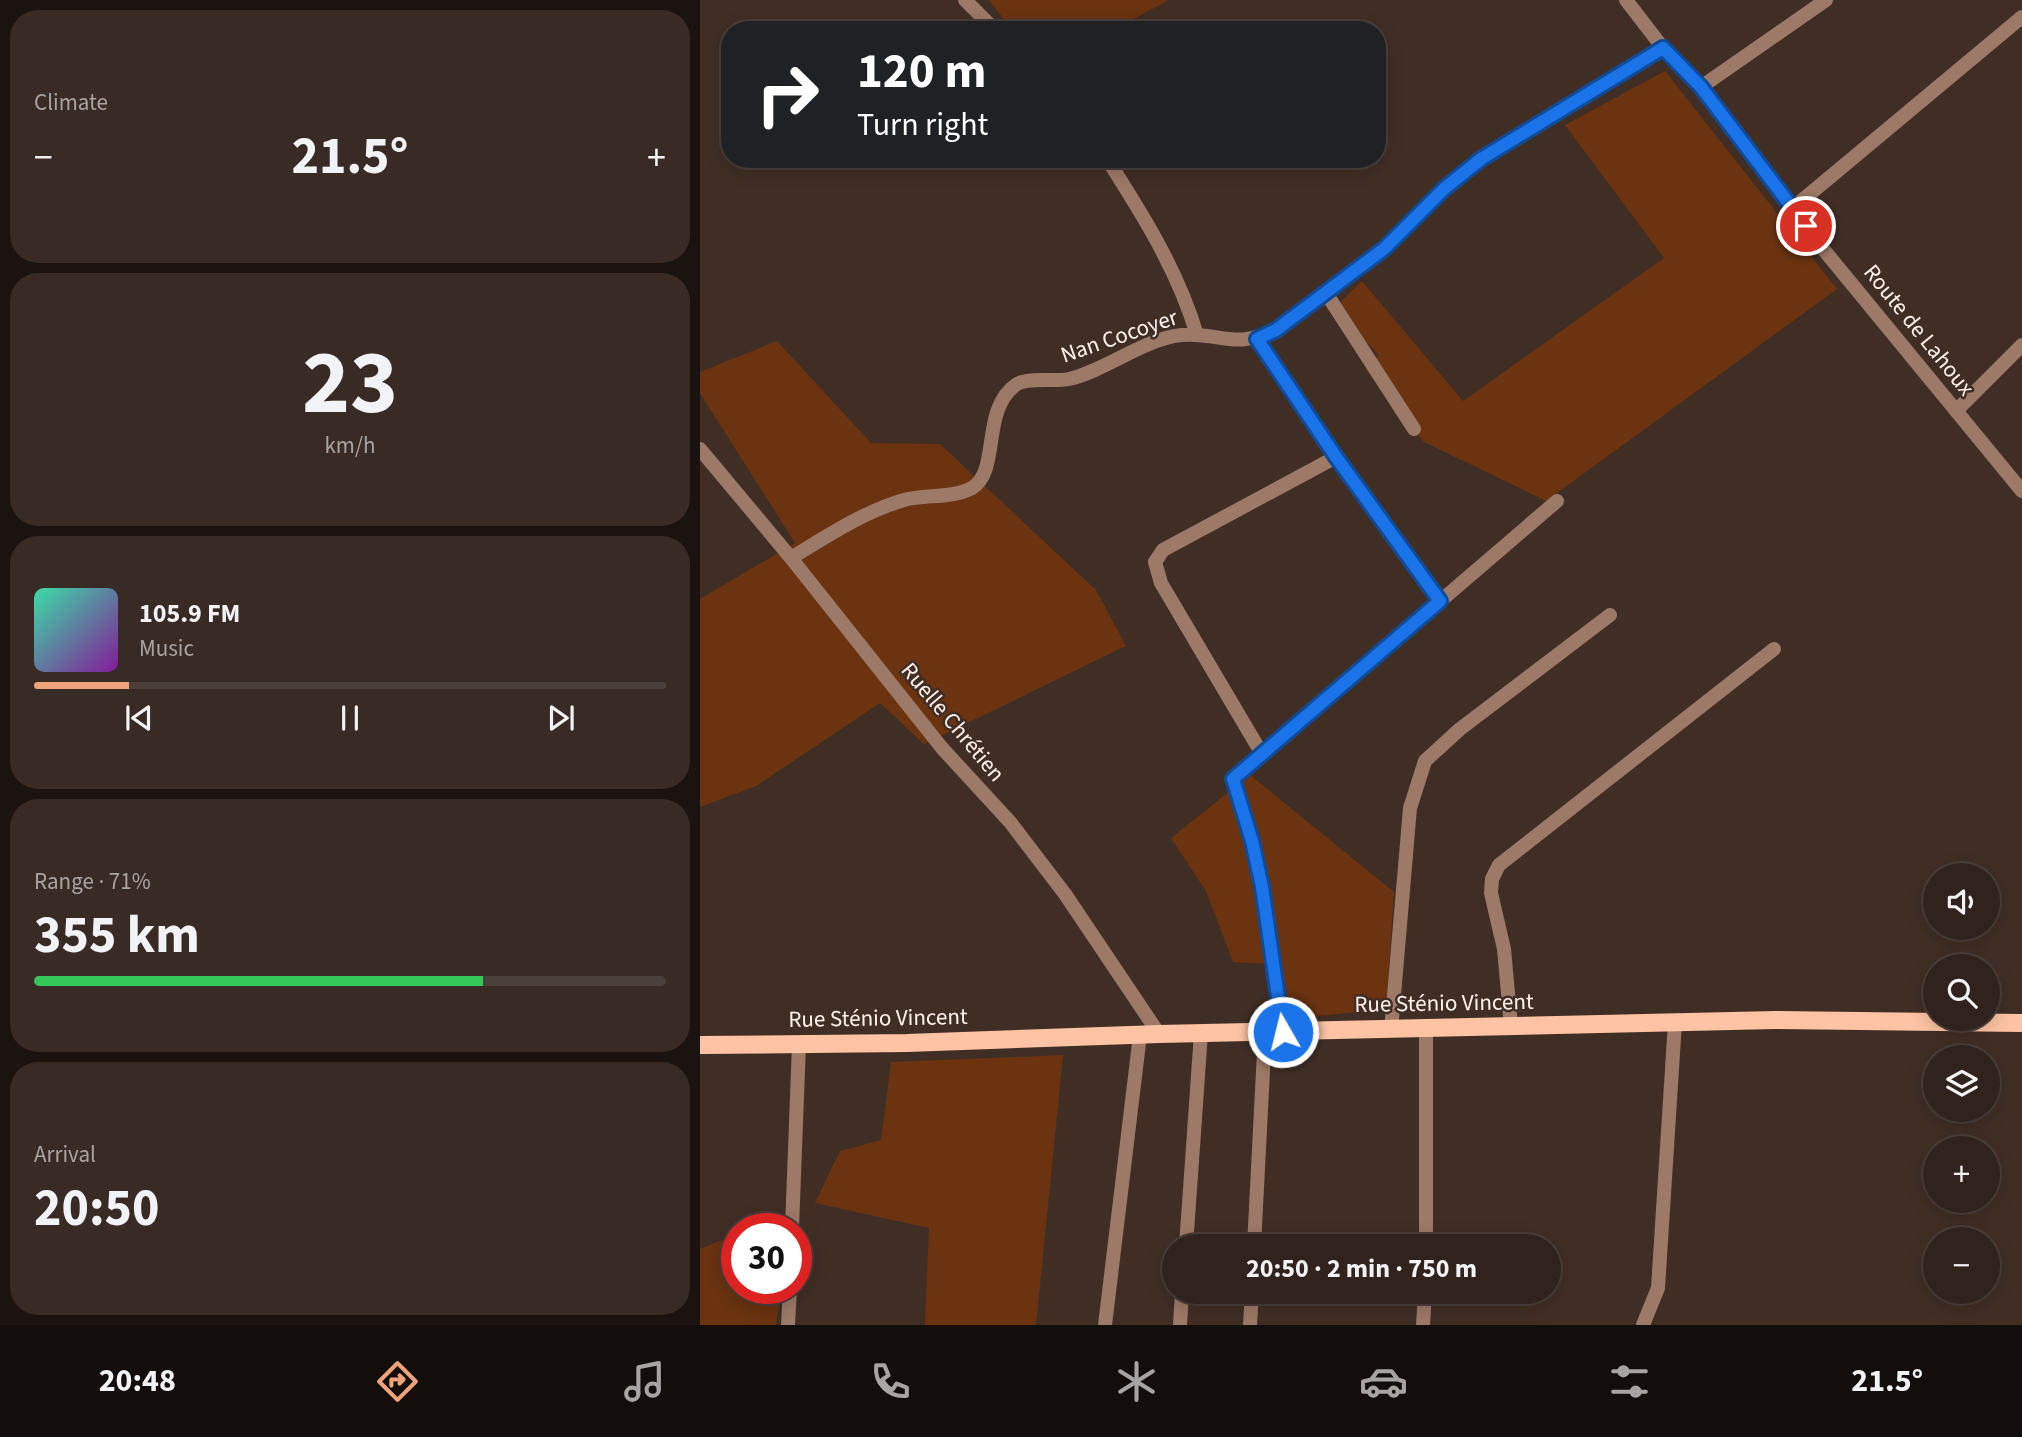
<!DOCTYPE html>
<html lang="en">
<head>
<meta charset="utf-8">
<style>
	body { margin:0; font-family:"Source Sans 3",sans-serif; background:#382a25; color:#f1f3f6; height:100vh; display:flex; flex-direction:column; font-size:26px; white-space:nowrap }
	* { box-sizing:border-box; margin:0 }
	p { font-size:23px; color:#a8a4a3 }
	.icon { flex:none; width:38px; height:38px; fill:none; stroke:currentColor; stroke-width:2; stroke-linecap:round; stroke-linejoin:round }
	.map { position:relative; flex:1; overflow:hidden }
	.panel { display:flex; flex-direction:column; gap:10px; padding:10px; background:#1a130f; width:700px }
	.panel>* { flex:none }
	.hud { position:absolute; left:21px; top:21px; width:665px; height:147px; border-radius:28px; box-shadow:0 4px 18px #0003,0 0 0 2px #4b3f3b; background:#202124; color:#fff; overflow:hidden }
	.tools { position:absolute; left:1223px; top:863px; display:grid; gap:14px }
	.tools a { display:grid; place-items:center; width:77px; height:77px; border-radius:50%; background:#30221c; box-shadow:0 4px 18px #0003,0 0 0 2px #4b3f3b; font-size:35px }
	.speed { position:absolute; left:21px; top:1213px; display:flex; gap:14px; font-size:35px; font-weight:700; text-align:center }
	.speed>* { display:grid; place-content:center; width:91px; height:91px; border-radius:50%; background:#30221c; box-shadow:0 4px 18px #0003,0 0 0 2px #4b3f3b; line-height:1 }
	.speed .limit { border:10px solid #d22; background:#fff; color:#111 }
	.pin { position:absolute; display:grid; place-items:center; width:60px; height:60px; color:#fff; margin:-30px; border:4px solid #fff; border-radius:50%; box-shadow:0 2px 7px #0007 }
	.me { position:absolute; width:77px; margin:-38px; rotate:352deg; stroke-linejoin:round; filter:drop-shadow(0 0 5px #0008) }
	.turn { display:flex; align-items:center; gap:24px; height:147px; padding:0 21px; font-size:32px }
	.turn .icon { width:91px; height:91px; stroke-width:2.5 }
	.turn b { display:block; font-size:49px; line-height:60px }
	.big { font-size:52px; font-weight:700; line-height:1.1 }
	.panel .card { flex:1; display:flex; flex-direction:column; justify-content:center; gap:10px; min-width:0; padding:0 24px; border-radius:28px; background:#382a25 }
	.panel .dial { align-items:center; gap:0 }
	.dial b { font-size:91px; line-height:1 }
	.song { display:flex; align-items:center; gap:21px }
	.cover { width:84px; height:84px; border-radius:10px; background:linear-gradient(135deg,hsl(160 70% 55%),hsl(290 70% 35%)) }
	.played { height:7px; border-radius:4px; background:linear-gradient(90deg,#f0a279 15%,#4b3f3b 15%) }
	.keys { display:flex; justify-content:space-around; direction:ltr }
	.heat { display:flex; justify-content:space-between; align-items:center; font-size:38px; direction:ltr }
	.charge { height:10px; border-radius:5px; background:linear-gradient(90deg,#34c759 71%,#4b3f3b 0) }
	.trip { position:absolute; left:462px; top:1234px; width:399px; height:70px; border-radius:35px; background:#30221c; box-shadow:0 4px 18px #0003,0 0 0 2px #4b3f3b; font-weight:700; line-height:70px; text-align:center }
	.menu { display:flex; height:112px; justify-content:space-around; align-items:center; background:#130e0b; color:#a8a4a3 }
	.menu .icon { width:49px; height:49px }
	.menu .selected { color:#f0a279 }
	.menu b { font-size:32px; color:#f1f3f6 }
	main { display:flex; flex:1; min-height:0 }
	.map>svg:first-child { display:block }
	.green { fill:#6b3310 }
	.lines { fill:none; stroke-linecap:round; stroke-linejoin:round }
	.minor { stroke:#9d7967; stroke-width:14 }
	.primary { stroke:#fdc3a4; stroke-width:18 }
	.route-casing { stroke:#114b97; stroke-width:18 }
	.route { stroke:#1a73e8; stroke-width:12 }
	.labels { text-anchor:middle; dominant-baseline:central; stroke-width:5; stroke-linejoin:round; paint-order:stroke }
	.street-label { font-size:23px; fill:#fff2ec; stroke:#402e25 }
</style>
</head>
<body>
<main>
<section class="panel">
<div class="card"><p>Climate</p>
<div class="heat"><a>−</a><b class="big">21.5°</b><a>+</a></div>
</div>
<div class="card dial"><b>23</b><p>km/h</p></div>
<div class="card">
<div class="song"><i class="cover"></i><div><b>105.9 FM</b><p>Music</p></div></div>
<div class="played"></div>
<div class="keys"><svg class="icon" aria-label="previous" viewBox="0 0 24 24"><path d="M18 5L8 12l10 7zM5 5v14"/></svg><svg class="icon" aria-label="pause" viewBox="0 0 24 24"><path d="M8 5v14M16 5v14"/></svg><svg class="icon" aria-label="next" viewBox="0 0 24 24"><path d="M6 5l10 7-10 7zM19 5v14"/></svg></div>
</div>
<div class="card"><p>Range · 71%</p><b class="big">355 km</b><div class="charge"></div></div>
<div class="card"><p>Arrival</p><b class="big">20:50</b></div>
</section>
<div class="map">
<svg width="1322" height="1325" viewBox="0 0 1322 1325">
	<rect width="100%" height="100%" fill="#402e25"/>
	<!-- green -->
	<path class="green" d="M 289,0 L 469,0 L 428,22 L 432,30 L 312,30 Z
		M 965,71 L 1137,289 L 846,501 L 724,442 L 665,369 L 679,355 L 634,308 L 662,281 L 763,401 L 964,258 L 865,125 Z
		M 77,341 L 171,443 L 240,444 L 396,590 L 426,646 L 224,744 L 180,703 L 56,786 L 0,807 L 0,599 L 95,543 L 0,393 L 0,372 Z
		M 550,775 L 694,892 L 686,1009 L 579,1020 L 572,964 L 533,962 L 506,891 L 471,838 Z
		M 363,1055 L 336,1325 L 225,1325 L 229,1228 L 115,1203 L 140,1151 L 181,1140 L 191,1062 Z
		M 37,1234 L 37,1288 L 81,1288 L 76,1325 L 0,1325 L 0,1249 Z"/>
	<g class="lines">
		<!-- minor -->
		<path class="minor" d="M 265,0 L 295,30
			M 926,0 L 963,48 L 1001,87 L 1119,244 L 1322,491
			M 1001,87 L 1126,0
			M 407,159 C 443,215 478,271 497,335
			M 1093,208 L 1322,17
			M 626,293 L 714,429
			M 557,339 L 636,457 L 740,601
			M 1256,411 L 1322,345
			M 0,449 L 91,558 L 242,748 L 310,822 L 365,894 L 459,1034
			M 91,558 C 127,536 163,512 204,500 C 225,494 251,499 272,488 C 301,470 280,409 317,384 C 329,377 355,382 369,379 C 405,371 445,338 482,335 C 521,332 532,350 576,330 L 685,248 L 745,188 L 781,159 L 963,48
			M 562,754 L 461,583 L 455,562 L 463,550 L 636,457
			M 811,1026 L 804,949 L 791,893 L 792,879 L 799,865 L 1074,649
			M 726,1029 L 726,1246
			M 691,1030 L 710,808 L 725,761 L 760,729 L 910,615
			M 583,1032 L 562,887 L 552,841 L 533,779 L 857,501
			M 92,1228 L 99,1044
			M 486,1246 L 501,1033
			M 554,1246 L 565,1032
			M 88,1325 L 90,1288
			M 405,1325 L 440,1035
			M 480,1325 L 482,1292
			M 550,1325 L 552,1292
			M 723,1325 L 725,1292
			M 943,1325 L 958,1288 L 975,1022"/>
		<!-- primary -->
		<path class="primary" d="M 0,1045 L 207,1043 L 459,1034 L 1075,1020 L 1322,1023"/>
	</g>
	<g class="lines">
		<!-- route casing -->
		<g class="route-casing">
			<path id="route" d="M 583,1032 L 562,887 L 552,841 L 533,779 L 740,601 L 636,457 L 557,339 L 576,330 L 685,248 L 745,188 L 781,159 L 963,48 L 1001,87 L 1106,226"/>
		</g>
		<!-- route -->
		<use href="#route" class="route"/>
	</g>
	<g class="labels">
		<!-- street labels -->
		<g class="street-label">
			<text transform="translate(1219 330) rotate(51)">Route de Lahoux</text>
			<text transform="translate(419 336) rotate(-19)">Nan Cocoyer</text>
			<text transform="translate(253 722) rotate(50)">Ruelle Chrétien</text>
			<text transform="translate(744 1003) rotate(-1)">Rue Sténio Vincent</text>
			<text transform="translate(178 1018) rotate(-1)">Rue Sténio Vincent</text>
		</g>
	</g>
</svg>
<div class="tools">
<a><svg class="icon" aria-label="sound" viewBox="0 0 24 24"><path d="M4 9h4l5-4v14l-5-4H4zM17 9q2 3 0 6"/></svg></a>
<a><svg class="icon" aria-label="search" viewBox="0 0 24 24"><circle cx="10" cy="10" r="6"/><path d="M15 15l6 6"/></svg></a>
<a><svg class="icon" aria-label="layers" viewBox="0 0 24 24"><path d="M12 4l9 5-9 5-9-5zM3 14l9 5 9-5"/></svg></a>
<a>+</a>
<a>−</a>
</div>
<div class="speed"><div class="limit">30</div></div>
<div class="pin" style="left:1106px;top:226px;background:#d93025"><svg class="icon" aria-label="arrive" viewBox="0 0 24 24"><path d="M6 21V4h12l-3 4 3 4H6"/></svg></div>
<svg class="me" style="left:583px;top:1032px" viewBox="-20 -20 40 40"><circle r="17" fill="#1a73e8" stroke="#fff" stroke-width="3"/><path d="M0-11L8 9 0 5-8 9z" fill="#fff"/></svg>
<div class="trip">20:50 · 2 min · 750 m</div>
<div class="hud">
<div class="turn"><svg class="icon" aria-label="right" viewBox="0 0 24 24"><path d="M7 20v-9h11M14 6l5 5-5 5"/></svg><div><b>120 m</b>Turn right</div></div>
</div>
</div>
</main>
<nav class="menu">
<b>20:48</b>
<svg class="icon selected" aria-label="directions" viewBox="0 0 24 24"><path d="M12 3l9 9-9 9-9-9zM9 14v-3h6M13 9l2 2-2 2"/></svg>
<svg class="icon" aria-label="music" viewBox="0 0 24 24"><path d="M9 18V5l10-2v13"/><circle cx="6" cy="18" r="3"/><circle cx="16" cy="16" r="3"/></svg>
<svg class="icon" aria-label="phone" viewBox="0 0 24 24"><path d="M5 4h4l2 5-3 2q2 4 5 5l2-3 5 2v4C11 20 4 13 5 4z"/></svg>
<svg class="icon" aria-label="climate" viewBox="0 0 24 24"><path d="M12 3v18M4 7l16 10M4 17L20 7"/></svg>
<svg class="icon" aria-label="car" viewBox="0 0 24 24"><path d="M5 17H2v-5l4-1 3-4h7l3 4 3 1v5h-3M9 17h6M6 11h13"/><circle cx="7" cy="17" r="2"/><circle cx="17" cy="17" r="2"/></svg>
<svg class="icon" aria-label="filters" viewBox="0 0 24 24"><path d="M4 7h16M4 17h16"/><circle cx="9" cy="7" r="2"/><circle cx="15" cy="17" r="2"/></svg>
<b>21.5°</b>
</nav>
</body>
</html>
